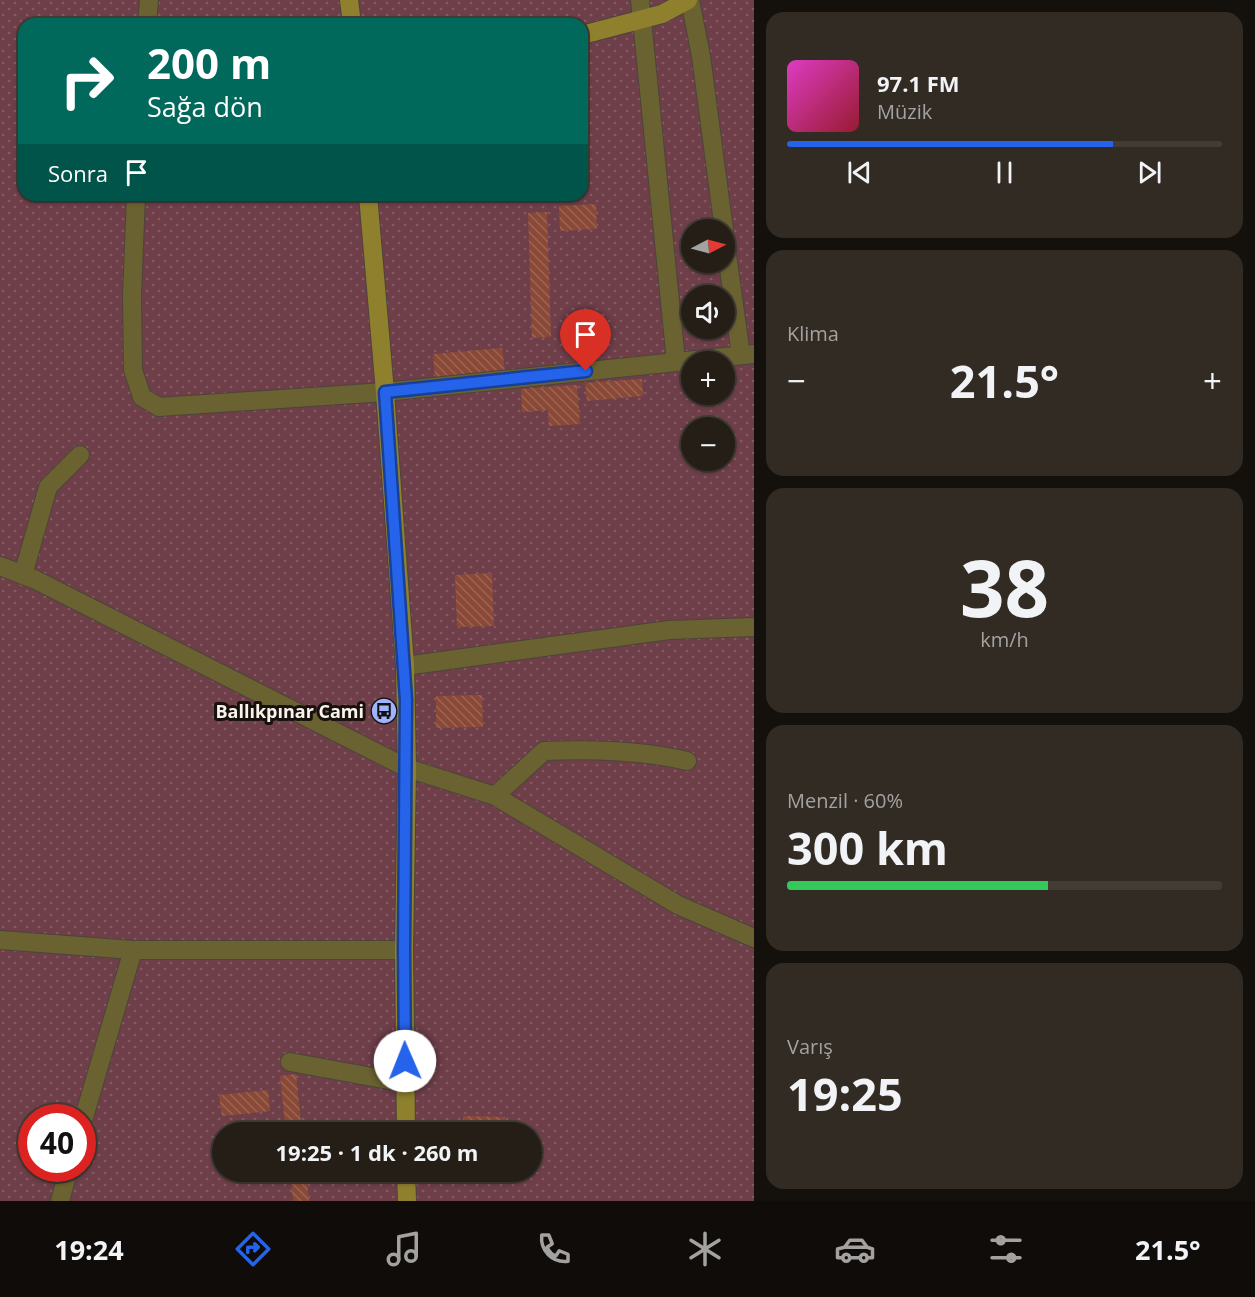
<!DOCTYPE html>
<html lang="tr">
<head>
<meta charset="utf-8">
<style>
	body { margin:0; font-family:"Open Sans",sans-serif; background:#312b23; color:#f1f3f6; height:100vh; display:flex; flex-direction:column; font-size:22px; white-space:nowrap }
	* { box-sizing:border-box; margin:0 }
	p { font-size:20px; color:#a3a2a1 }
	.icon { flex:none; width:33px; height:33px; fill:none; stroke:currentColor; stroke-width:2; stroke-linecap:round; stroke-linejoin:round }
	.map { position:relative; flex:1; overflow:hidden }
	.drawer { display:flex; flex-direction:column; gap:12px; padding:12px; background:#14100c; width:501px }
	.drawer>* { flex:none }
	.banner { position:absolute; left:18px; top:18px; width:570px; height:183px; border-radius:18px; box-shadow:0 2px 4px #0004,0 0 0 2px #423c35; background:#00695c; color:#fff; overflow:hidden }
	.needle { width:39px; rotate:84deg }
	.tools { position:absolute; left:681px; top:219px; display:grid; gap:12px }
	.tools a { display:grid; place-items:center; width:54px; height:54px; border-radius:50%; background:#251e16; box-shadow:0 2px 4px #0004,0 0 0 2px #423c35; font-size:30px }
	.speed { position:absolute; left:18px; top:1104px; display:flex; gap:12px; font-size:30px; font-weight:700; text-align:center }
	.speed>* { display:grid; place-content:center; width:78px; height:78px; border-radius:50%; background:#251e16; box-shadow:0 2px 4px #0004,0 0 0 2px #423c35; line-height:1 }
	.speed .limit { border:9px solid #d22; background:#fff; color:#111 }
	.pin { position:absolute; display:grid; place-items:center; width:51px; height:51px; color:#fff; margin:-62px -26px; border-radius:50% 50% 50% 0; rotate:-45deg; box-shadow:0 0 6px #0007 }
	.pin .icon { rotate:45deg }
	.me { position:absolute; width:66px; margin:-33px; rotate:359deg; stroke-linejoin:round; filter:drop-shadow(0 0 4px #0008) }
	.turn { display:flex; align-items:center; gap:21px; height:126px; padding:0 30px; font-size:27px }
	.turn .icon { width:78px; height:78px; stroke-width:2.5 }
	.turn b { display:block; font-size:42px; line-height:51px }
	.then { display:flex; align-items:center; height:57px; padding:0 30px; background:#0003; gap:12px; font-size:22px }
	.big { font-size:45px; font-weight:700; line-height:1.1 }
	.drawer .tile { flex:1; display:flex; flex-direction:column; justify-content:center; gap:9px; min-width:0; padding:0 21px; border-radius:18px; background:#312b23 }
	.drawer .dial { align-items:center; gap:0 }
	.dial b { font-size:78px; line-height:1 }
	.song { display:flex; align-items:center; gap:18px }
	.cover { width:72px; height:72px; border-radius:9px; background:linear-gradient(135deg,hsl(310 70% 55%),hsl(350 70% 35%)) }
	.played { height:6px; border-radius:3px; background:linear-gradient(90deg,#2563eb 75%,#423c35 75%) }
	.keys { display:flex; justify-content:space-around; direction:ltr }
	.heat { display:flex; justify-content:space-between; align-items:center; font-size:33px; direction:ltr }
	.charge { height:9px; border-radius:4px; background:linear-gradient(90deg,#34c759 60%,#423c35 0) }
	.trip { position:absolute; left:212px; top:1122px; width:330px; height:60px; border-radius:30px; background:#251e16; box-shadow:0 2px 4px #0004,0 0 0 2px #423c35; font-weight:700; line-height:60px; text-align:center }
	.menu { display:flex; height:96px; justify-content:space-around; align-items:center; background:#0f0c09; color:#a3a2a1 }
	.menu .icon { width:42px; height:42px }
	.menu .active { color:#2563eb }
	.menu b { font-size:27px; color:#f1f3f6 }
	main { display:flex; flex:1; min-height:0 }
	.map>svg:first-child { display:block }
	.grass { fill:url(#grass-dots); fill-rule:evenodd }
	.building { fill:url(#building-back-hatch) }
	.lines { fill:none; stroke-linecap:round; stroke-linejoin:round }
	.street-casing { stroke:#4d443b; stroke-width:20 }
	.secondary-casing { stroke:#4d443b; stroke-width:20 }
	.street { stroke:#6b6231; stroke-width:18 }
	.secondary { stroke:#8f802d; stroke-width:18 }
	.route-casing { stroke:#184099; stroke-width:15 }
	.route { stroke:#2563eb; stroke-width:10 }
	.labels { text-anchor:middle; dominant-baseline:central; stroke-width:6; stroke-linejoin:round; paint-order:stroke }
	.poi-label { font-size:18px; font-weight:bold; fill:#f9f3ec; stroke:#16110d; text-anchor:end }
</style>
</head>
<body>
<main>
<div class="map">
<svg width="754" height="1201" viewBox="0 0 754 1201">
	<defs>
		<pattern id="grass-dots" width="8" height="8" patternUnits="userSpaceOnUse" patternTransform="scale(1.5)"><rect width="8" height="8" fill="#6e3e49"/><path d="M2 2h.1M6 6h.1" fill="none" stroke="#835a63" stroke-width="1.8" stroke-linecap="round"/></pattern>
		<pattern id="building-back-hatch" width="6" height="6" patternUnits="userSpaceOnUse" patternTransform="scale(1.5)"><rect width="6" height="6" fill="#8a4936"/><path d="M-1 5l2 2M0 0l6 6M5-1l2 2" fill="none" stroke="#9b6453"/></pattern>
	</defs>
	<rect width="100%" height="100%" fill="#31281e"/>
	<!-- grass -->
	<path class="grass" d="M 0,0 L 754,0 L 754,1201 L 0,1201 ZM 24,24 L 582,24 L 582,195 L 24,195 ZM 692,230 L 724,230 L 724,262 L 692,262 ZM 692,296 L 724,296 L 724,328 L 692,328 ZM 692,362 L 724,362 L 724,394 L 692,394 ZM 692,428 L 724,428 L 724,460 L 692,460 ZM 32,1118 L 82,1118 L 82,1168 L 32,1168 ZM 222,1132 L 531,1132 L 531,1172 L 222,1172 Z"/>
	<!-- building -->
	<path class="building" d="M 596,204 L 597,229 L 560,231 L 559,206 Z
		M 547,212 L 551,337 L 532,338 L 528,213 Z
		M 502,348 L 505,371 L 435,378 L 433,354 Z
		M 642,379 L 643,396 L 587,401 L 585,383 Z
		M 577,385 L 580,424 L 549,426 L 548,410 L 522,412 L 521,389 Z
		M 492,573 L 494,626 L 457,627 L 455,575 Z
		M 482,695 L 483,727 L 436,728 L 436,696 Z
		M 296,1074 L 302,1132 L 286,1132 L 280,1076 Z
		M 268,1090 L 270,1111 L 222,1116 L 219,1095 Z
		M 463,1116 L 505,1117 L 505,1132 L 463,1132 Z
		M 290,1172 L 306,1172 L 309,1201 L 293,1201 Z
		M 462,1172 L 489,1172 L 489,1182 L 461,1181 Z"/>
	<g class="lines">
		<!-- street casing -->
		<g class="street-casing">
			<path id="street" d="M 640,0 L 676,362
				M 690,0 L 701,56 L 724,230
				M 147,24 L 149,0
				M 136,195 L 132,296 L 133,370 L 142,397 L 159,407 L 385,392 L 754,354
				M 724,233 L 741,355
				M 0,566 L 36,580 L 407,768 L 495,796 L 678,905 L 754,938
				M 23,575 L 48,487 L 80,455
				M 405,666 L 669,630 L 754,627
				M 495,796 L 544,751 C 592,749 641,750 687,761
				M 0,940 L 133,950
				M 290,1062 L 405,1083
				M 82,1124 L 133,950 L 404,950
				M 60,1201 L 69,1168"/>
		</g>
		<!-- secondary casing -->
		<g class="secondary-casing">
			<path id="secondary" d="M 349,0 L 352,24
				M 582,35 L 662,14 L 688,0
				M 368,195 L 385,392 L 405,666 L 407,768 L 404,950 L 406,1132
				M 406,1172 L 407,1201"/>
		</g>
		<!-- street -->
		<use href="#street" class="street"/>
		<!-- secondary -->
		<use href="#secondary" class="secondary"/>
	</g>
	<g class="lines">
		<!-- route casing -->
		<g class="route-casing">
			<path id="route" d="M 405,1061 L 404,950 L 406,700 L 385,392 L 586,371"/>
		</g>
		<!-- route -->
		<use href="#route" class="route"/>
	</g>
	<!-- icons -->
	<defs>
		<g id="bus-disc" transform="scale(1.35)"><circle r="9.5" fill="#a0b3fd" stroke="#16110d"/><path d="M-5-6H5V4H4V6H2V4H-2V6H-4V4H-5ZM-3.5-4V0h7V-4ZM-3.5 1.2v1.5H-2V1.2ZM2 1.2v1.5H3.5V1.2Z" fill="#111"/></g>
	</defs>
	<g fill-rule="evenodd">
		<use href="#bus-disc" x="384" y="711"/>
	</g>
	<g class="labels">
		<!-- poi labels -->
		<g class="poi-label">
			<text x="364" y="711">Ballıkpınar Cami</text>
		</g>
	</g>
</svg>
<div class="tools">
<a><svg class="needle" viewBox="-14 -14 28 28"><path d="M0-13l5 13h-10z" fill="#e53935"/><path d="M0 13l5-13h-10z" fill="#a3a2a1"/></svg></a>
<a><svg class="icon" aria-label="sound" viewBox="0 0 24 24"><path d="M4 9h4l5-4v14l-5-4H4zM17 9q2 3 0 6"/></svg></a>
<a>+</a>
<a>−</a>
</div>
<div class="speed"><div class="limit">40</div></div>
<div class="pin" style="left:586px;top:371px;background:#d93025"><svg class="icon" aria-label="arrive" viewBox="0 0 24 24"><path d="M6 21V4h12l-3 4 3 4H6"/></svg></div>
<svg class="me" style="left:405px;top:1061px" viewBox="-20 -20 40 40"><circle r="19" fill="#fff"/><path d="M0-13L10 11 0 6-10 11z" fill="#2563eb"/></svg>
<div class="trip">19:25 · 1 dk · 260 m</div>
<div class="banner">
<div class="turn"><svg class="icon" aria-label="right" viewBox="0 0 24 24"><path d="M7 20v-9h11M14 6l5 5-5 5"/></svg><div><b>200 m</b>Sağa dön</div></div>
<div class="then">Sonra<svg class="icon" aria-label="arrive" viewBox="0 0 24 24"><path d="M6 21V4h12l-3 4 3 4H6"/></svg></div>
</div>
</div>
<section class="drawer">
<div class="tile">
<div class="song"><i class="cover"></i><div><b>97.1 FM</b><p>Müzik</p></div></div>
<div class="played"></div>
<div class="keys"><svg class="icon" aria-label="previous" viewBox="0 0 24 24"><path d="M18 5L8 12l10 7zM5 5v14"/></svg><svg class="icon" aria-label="pause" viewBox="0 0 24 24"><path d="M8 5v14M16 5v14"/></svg><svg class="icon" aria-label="next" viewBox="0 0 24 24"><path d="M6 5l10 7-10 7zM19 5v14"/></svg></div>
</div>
<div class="tile"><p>Klima</p>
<div class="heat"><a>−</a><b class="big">21.5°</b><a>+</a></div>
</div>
<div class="tile dial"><b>38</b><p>km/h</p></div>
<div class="tile"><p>Menzil · 60%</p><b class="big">300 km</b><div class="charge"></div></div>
<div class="tile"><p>Varış</p><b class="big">19:25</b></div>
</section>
</main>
<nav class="menu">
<b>19:24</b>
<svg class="icon active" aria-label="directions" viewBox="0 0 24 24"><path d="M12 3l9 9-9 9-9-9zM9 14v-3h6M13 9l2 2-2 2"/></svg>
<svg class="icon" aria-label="music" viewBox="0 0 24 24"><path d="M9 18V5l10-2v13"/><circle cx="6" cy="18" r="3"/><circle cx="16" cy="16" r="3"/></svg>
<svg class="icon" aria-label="phone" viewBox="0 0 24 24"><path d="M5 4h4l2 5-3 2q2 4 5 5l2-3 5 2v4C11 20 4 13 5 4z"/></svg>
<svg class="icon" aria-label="climate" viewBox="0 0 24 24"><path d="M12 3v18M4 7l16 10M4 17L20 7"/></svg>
<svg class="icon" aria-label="car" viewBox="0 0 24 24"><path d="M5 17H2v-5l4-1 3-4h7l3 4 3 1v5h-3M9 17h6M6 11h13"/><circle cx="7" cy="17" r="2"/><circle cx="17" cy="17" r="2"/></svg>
<svg class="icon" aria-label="filters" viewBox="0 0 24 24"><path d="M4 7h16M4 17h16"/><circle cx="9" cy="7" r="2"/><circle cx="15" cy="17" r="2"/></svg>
<b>21.5°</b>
</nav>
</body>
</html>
